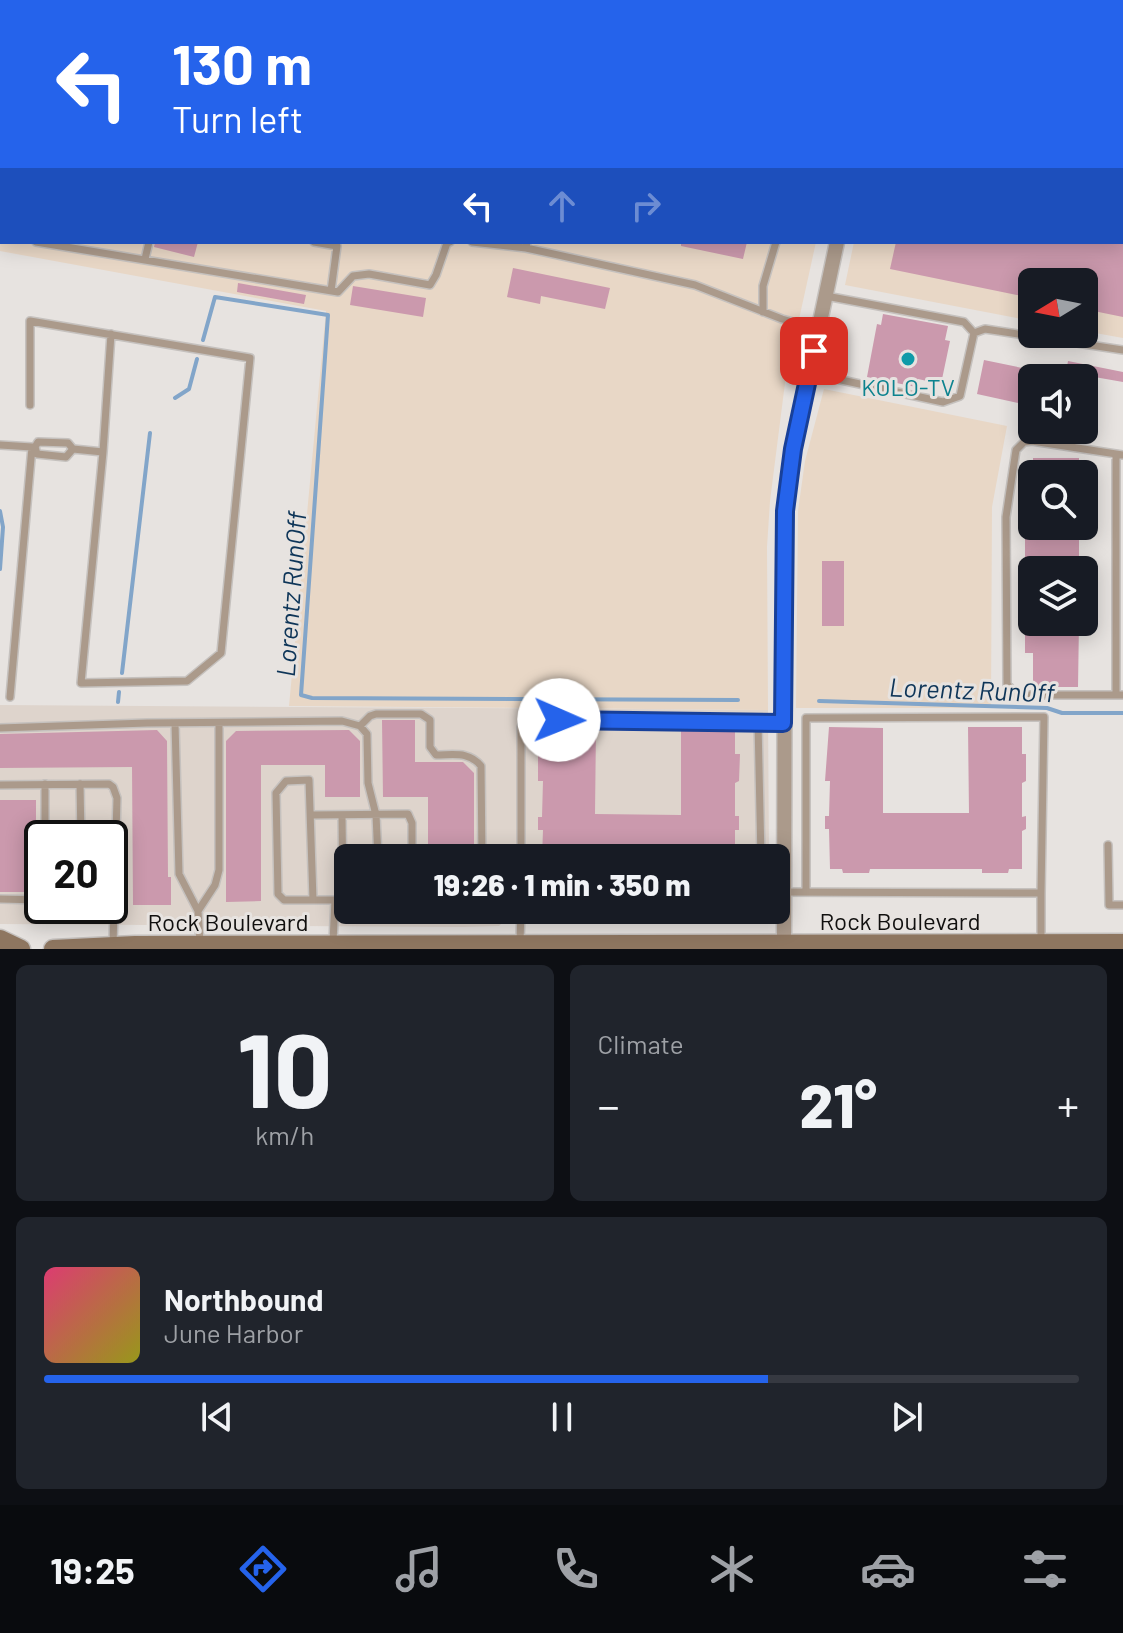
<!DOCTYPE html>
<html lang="en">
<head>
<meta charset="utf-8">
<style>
	body { margin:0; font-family:Barlow,sans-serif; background:#20242c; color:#f1f3f6; height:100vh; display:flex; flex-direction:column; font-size:30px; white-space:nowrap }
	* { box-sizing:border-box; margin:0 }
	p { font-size:26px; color:#9ea1a6 }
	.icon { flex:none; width:44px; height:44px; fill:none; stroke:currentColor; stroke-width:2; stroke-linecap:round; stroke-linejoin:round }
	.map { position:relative; height:949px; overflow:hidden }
	.panel { display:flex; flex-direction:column; gap:16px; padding:16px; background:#0d0f14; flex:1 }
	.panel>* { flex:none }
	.top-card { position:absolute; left:0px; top:0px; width:1124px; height:244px; box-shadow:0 4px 20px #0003; background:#2563eb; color:#fff; overflow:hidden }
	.needle { width:52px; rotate:260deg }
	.fabs { position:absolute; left:1018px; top:268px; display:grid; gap:16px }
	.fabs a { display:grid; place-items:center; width:80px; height:80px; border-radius:12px; background:#171b24; box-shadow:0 4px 20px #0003; font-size:40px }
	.speed { position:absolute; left:24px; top:820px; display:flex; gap:16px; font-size:40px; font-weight:700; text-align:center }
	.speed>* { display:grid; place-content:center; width:104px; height:104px; border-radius:50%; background:#171b24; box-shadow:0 4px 20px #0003; line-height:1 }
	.speed .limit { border:4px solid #111; border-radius:12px; background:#fff; color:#111 }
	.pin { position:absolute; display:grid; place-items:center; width:68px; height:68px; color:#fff; margin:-34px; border-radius:16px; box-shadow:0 4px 12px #0006 }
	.me { position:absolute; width:88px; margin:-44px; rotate:91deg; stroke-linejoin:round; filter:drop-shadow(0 0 6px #0008) }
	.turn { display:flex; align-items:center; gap:28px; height:168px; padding:0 40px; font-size:36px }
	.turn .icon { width:104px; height:104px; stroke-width:2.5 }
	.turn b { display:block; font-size:56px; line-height:68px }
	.lanes { display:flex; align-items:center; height:76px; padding:0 40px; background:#0003; justify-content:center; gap:40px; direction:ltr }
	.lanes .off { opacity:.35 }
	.big { font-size:60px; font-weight:800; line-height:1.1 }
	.panel .tile { flex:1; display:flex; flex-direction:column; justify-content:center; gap:12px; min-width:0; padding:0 28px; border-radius:12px; background:#20242c }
	.panel .dial { align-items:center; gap:0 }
	.dial b { font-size:104px; line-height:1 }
	.song { display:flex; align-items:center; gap:24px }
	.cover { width:96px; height:96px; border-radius:12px; background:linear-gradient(135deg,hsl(340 70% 55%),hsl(60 70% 35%)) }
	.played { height:8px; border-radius:4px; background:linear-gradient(90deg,#2563eb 70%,#363941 70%) }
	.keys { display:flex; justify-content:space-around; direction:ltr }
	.heat { display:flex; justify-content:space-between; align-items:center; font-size:44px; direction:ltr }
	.panel .tiles { flex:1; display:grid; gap:16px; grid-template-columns:1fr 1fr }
	.tile:last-child { grid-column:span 2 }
	.trip { position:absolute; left:334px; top:844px; width:456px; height:80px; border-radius:12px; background:#171b24; box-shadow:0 4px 20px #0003; font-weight:800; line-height:80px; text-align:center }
	.tabs { display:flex; height:128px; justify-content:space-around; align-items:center; background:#090b0e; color:#9ea1a6 }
	.tabs .icon { width:56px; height:56px }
	.tabs .on { color:#2563eb }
	.tabs b { font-size:36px; color:#f1f3f6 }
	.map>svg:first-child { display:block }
	.built { fill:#ded4cc; fill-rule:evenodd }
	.industrial { fill:#e8d7c6 }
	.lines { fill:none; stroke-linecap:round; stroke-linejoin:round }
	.stream { stroke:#82a5c9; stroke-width:4 }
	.building { fill:#cb99ad }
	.service-casing { stroke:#c5c1be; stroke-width:10 }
	.minor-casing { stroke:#c5c1be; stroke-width:17 }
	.secondary-casing { stroke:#c5c1be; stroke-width:21 }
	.service { stroke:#ab9a8b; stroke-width:7 }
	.minor { stroke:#ab9a8b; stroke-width:14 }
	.secondary { stroke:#8e7660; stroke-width:18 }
	.route-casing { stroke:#184099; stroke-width:20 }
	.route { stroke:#2563eb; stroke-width:14 }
	.culture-dot { fill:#0f9aa8; stroke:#e7e3e0; stroke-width:3 }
	.labels { text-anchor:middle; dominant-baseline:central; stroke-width:6; stroke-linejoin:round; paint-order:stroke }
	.culture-label { font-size:24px; fill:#0d838f; stroke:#e7e3e0 }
	.street-label { font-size:24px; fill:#100f0e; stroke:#e7e3e0 }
	.water-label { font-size:26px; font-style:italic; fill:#0e3558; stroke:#e7e3e0 }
</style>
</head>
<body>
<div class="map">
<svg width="1123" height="949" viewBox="0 0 1123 949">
	<rect width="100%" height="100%" fill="#e7e3e0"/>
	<!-- built -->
	<path class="built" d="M 0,705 L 768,710 L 769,858 L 348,858 L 348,910 L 770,910 L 770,912 L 765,920 L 751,923 L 545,924 L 537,920 L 505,920 L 499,926 L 463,927 L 0,924 ZM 42,838 L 110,838 L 110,906 L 42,906 Z"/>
	<!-- industrial -->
	<path class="industrial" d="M 347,0 L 865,0 L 864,2 Z
		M 904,0 L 1123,0 L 1123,338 L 1084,331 L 1084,282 L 1032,282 L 1032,321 L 845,285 L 854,242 L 1122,242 L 1122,2 L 904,2 Z
		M 2,4 L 2,242 L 816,242 L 785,383 L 770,501 L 767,547 L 768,710 L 289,706 L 326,311 L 0,251 Z
		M 824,389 L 1007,426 L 992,507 L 991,708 L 796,708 L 798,511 L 805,461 Z"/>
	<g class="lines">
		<!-- stream -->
		<path class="stream" d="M 203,340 L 215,297 L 328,315 L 301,695 L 312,698 L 738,700
			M 175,398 L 189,389 L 197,359
			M 0,511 L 3,527 L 0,569
			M 122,673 L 150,433
			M 819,701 L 1047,708 L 1062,713 L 1123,713
			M 118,702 L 119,692"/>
	</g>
	<!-- building -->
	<path class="building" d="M 155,242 L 198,242 L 194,257 L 154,247 Z
		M 681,242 L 747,242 L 743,259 L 681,246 Z
		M 896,242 L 1123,242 L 1123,317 L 1084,309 L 1084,282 L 1032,282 L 1032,298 L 890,269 Z
		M 513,268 L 610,288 L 605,309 L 541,296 L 540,304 L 507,297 Z
		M 238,283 L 306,295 L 304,304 L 237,292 Z
		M 353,286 L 426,298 L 423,317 L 350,305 Z
		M 883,314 L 948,326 L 945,340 L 950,341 L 941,384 L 918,379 L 916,387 L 867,377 L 877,324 L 881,325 Z
		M 984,360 L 1032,370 L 1032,406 L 977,394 Z
		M 1068,361 L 1123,372 L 1123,382 L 1066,372 Z
		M 1033,458 L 1079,458 L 1079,474 L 1033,474 Z
		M 1025,526 L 1079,526 L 1079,570 L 1025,570 Z
		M 822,561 L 844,561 L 844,626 L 822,626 Z
		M 1025,622 L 1079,622 L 1078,687 L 1033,687 L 1033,653 L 1025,653 Z
		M 382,720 L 415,720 L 415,762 L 463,762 L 474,773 L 474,858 L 428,858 L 428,797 L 383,797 Z
		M 829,727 L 883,728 L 883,813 L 969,813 L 968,727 L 1022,727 L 1022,754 L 1026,754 L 1026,781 L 1022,783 L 1022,817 L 1026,816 L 1026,829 L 1022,831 L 1022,869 L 1009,869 L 1008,873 L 982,873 L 982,869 L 870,869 L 869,873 L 843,873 L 842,869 L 830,869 L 829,829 L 825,829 L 825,816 L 829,816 L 830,781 L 825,781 Z
		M 542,728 L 596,728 L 595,814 L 681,815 L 681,728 L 735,729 L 735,754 L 740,754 L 739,781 L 735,783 L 735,816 L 739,816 L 739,830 L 735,830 L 735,858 L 542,858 L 543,830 L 538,830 L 538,817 L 542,817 L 543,781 L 538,781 L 538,755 L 542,755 Z
		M 157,730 L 167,741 L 168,877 L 171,877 L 171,905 L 133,905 L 132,767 L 0,768 L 0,734 Z
		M 349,730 L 360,741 L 360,797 L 325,797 L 325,765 L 261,765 L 261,901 L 226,902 L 226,741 L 236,731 Z
		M 0,800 L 36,800 L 36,838 L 27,838 L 27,892 L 0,892 Z"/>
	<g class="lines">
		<!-- service casing -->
		<g class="service-casing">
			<path id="service" d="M 144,0 L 144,2
				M 157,0 L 157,2
				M 94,2 L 94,0
				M 300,2 L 300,0
				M 484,2 L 484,0
				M 1084,2 L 1084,0
				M 1122,48 L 1123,46
				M 1122,158 L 1123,158
				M 0,237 L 2,237
				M 36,242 L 338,292 L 353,276 L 369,274 L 430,285 L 436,275 L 447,243 L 450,242
				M 314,242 L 337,246 L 331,291
				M 472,242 L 526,248
				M 527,242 L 526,248 L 695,285 L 782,319 L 818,329
				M 145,259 L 149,242
				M 763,312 L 763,286 L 776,242
				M 974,333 L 985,329 L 1123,350
				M 809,373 L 943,402 L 960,396 L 974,333 L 964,322 L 826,296
				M 30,405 L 30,321 L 250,358 L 221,653 L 187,681 L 81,683 L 103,452 L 73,449
				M 0,445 L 32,447 L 10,697
				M 32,447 L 35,447 L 38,442 L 68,443 L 73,449 L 66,457 L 37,454 L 35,447
				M 103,452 L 111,334
				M 1116,454 L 1116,695
				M 1123,455 L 1032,441 L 1024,442 L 1016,450 L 1006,517 L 1007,684 L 1016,695 L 1123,695
				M 175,723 L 179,874 L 198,911 L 200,942
				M 758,723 L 761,858
				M 360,726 L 370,716 L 376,714 L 421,714 L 430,720 L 430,747 L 436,755 C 454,755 469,751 481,766 L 482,858
				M 0,728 L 147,723 L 342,721 L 360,726 L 367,734 L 368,783 L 376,815 L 378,858
				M 45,784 L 45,838
				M 80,784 L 81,838
				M 0,785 L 109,784 L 113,787 L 117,798 L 113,946
				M 312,815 L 408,814 L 412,823 L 412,858
				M 342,815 L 343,900
				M 1108,845 L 1109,905 L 1123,905
				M 521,858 L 521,727 L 527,719 L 783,723
				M 776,892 L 1041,893 L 1041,941
				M 806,892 L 806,718 L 1044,717 L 1041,893
				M 0,899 L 42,900
				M 313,900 L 309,780 L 286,781 L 276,793 L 278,894 L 284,900 L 334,900
				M 198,911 L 215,885 L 219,870 L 219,723
				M 333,942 L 335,900
				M 520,942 L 521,910"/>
		</g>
		<!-- minor casing -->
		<g class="minor-casing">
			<path id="minor" d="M 277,0 L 288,2
				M 887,2 L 888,0
				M 784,944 L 785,511 L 793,449 L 837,242"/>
		</g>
		<!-- secondary casing -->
		<g class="secondary-casing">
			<path id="secondary" d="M 0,939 L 21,949
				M 53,949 L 135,945 L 1123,943"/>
		</g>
		<!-- service -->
		<use href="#service" class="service"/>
		<!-- minor -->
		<use href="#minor" class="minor"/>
		<!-- secondary -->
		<use href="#secondary" class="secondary"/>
	</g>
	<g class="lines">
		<!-- route casing -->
		<g class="route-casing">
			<path id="route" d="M 559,720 L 783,723 L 785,511 L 793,449 L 814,351"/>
		</g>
		<!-- route -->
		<use href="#route" class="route"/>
	</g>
	<!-- markers -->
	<circle class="culture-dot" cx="908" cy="359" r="8"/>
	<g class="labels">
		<!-- culture labels -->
		<g class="culture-label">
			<text x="908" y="386">KOLO-TV</text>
		</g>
		<!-- street labels -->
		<g class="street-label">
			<text x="900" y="920">Rock Boulevard</text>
			<text x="228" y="921">Rock Boulevard</text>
		</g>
		<!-- water labels -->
		<g class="water-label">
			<text transform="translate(290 594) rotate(-86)">Lorentz RunOff</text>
			<text transform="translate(972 689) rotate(2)">Lorentz RunOff</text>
		</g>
	</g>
</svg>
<div class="fabs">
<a><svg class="needle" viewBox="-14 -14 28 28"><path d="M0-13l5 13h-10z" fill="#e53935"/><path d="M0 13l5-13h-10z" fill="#9ea1a6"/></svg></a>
<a><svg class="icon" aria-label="sound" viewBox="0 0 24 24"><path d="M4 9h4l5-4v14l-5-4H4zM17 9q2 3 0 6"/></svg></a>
<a><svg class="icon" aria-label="search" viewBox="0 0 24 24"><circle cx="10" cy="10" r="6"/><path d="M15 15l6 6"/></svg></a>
<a><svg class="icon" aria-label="layers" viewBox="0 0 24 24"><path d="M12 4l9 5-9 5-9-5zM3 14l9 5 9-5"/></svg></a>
</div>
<div class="speed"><div class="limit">20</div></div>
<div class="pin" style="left:814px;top:351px;background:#d93025"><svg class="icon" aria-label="arrive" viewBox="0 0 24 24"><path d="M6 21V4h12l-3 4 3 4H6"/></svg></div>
<svg class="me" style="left:559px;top:720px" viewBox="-20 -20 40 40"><circle r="19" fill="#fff"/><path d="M0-13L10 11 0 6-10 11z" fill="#2563eb"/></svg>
<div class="trip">19:26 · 1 min · 350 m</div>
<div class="top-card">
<div class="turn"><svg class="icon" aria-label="left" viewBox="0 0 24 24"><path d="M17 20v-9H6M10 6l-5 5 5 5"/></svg><div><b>130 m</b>Turn left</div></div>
<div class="lanes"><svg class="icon" aria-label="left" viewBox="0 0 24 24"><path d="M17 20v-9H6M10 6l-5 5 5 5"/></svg><svg class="icon off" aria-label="ahead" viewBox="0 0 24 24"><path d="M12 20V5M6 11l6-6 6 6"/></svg><svg class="icon off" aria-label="right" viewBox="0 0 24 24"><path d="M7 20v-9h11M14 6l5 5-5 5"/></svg></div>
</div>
</div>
<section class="panel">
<div class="tiles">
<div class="tile dial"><b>10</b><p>km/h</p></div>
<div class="tile"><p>Climate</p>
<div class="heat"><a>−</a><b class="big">21°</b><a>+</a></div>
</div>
<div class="tile">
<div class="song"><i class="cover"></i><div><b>Northbound</b><p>June Harbor</p></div></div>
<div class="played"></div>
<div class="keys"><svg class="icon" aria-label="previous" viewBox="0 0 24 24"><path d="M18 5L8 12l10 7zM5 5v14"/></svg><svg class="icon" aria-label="pause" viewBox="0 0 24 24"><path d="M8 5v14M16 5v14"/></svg><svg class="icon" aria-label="next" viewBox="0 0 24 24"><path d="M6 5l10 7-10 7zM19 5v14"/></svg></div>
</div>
</div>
</section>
<nav class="tabs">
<b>19:25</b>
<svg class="icon on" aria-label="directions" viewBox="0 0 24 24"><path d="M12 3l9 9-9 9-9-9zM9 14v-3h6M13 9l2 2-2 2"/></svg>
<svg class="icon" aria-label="music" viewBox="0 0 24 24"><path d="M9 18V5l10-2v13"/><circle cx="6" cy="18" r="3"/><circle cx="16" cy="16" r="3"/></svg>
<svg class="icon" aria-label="phone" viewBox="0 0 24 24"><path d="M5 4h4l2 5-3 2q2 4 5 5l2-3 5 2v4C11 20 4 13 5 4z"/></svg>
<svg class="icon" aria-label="climate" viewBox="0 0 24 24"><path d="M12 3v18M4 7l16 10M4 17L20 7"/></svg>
<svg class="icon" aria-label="car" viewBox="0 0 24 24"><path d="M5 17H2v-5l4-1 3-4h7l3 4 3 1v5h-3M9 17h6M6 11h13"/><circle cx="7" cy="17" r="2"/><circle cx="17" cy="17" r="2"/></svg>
<svg class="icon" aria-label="filters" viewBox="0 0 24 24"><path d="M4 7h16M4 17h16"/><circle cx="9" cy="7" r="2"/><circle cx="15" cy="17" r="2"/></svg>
</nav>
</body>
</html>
